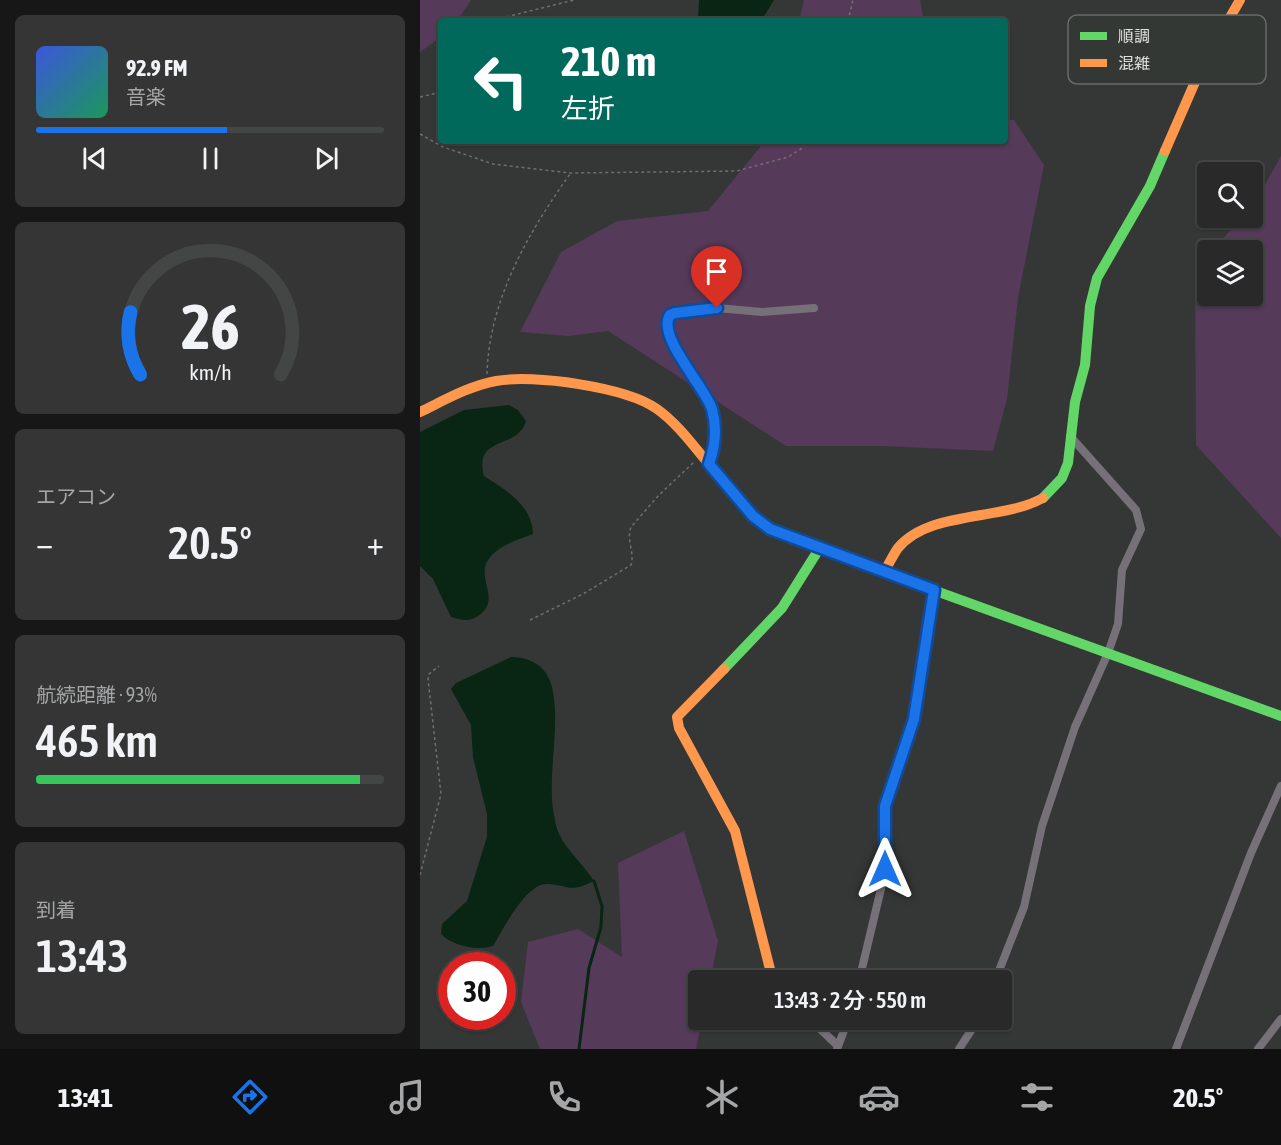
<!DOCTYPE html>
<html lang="ja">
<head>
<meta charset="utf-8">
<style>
	body { margin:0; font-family:"Asap Condensed","Noto Sans JP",sans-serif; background:#343534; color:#f1f3f6; height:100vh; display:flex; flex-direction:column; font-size:22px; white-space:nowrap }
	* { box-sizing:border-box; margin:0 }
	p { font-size:20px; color:#a5a6a8 }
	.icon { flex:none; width:33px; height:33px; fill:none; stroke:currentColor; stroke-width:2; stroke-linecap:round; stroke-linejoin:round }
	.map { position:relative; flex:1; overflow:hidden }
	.drawer { display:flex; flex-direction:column; gap:15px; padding:15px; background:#161716; width:420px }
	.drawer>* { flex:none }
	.hud { position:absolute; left:18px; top:18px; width:570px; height:126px; border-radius:6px; box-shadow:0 2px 4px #0004,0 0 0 2px #444545; background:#00695c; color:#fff; overflow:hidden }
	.fabs { position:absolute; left:777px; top:162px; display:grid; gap:12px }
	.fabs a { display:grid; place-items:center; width:66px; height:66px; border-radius:6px; background:#282928; box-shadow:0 2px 4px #0004,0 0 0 2px #444545; font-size:30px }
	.speed { position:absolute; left:18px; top:952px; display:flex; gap:12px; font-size:30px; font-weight:700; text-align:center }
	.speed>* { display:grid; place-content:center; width:78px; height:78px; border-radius:50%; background:#282928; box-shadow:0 2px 4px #0004,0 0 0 2px #444545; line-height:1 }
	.speed .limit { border:9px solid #d22; background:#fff; color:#111 }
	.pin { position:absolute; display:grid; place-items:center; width:51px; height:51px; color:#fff; margin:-62px -26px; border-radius:50% 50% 50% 0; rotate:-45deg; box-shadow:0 0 6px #0007 }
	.pin .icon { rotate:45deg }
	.me { position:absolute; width:66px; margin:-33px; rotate:0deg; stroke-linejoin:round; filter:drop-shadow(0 0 4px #0008) }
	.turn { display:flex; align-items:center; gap:21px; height:126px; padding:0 24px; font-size:27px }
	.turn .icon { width:78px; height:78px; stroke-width:2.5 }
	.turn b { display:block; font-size:42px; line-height:51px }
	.big { font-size:45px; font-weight:600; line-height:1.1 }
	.drawer .widget { flex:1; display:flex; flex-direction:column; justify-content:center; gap:9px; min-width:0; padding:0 21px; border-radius:9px; background:#343534 }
	.drawer .dial { align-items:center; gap:0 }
	.dial svg { height:156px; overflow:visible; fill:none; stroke:#444545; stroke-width:7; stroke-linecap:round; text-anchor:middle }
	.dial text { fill:#f1f3f6; stroke:none }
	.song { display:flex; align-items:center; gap:18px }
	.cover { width:72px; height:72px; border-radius:9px; background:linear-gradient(135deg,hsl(230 70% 55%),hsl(150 70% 35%)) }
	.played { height:6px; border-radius:3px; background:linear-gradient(90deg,#1a73e8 55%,#444545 55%) }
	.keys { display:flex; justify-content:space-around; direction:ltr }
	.heat { display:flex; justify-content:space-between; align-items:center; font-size:33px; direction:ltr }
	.charge { height:9px; border-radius:4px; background:linear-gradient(90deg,#34c759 93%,#444545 0) }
	.trip { position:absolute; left:268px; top:970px; width:324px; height:60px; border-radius:6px; background:#282928; box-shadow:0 2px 4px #0004,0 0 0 2px #444545; font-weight:600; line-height:60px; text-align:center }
	.tab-bar { display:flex; height:96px; justify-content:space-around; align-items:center; background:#101010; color:#a5a6a8 }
	.tab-bar .icon { width:42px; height:42px }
	.tab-bar .on { color:#1a73e8 }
	.tab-bar b { font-size:27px; color:#f1f3f6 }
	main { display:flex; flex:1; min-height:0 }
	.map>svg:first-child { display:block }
	.green { fill:#553a5a }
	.water { fill:#092514 }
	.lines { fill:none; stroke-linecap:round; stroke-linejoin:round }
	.stream { stroke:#092514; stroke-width:3 }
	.path { stroke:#716e72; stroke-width:1.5; stroke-dasharray:3 3; stroke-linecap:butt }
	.street { stroke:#767078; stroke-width:8 }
	.fast { stroke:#63d668; stroke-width:10 }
	.slow { stroke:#ff974d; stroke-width:10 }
	.route-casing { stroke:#114b97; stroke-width:15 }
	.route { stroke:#1a73e8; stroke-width:10 }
	.key { fill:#343835; stroke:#676a68; stroke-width:1.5 }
	.key-label { font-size:16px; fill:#dee0de }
</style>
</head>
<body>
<main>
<section class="drawer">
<div class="widget">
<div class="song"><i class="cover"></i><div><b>92.9 FM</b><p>音楽</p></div></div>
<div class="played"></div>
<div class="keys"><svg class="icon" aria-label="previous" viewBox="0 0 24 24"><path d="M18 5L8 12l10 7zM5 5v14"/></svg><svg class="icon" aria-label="pause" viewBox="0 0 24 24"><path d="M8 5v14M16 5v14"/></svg><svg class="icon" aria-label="next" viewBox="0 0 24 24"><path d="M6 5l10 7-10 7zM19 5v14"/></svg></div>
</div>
<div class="widget dial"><svg viewBox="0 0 100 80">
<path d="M14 69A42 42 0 1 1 86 69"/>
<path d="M14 69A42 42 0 0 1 9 37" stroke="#1a73e8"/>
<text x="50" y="56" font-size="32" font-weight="700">26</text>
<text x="50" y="72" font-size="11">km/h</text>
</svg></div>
<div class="widget"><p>エアコン</p>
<div class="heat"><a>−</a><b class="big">20.5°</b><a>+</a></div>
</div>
<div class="widget"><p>航続距離 · 93%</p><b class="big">465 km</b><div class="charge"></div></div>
<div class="widget"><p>到着</p><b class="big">13:43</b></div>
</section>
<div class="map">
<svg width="861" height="1049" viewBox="0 0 861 1049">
	<rect width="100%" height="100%" fill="#353736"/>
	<!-- green -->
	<path class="green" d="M 0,0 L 51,0 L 37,21 L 21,21 L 21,37 L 0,52 Z
		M 384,0 L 500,0 L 504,21 L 379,21 Z
		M 585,120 L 594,120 L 624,165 L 598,298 L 587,399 L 573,451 L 461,446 L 366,446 L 188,331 L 148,336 L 100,332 L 141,252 L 197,221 L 288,211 L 345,141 L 585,141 Z
		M 861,156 L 861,538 L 776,445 L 775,268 L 787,255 L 788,296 L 832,296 L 832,250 L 792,250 L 822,218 L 832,218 L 833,206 Z
		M 264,831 L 298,941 L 290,981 L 279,981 L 279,1020 L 282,1020 L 276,1049 L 120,1049 L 101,1002 L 108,942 L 158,929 L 202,957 L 198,863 Z"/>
	<!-- water -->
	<path class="water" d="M 279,0 L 354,0 L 341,21 L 278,21 Z
		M 89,405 L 98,410 L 106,421 C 98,450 53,435 64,476 C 86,490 112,505 113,534 C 98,540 78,545 68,560 C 56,579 82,600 58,616 C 49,622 41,620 31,617 L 13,579 L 0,566 L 0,432 L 44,410 Z
		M 91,657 C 110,657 127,666 132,687 C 142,731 124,780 136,825 C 141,846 162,862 174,881 C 149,893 152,886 128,884 C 106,882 83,930 73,946 C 56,951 33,946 21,934 L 22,924 L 47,901 L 67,837 L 67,814 L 53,757 L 51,725 L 31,689 L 36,683 Z"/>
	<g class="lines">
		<!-- stream -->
		<path class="stream" d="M 159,1049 L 169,968 L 181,927 L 182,906 L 174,881"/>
		<!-- path -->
		<path class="path" d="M 82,21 L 86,17 L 154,0
			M 428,21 L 433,0
			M 0,97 L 21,92
			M 0,134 L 23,147 L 73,164 L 150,173 L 317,171 L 368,157 L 381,149 L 388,141
			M 67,374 C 69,300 108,233 150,174
			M 110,620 L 163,594 L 211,565 C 215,552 206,540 211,527 L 239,495 L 274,462
			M 0,875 L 21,794 L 8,679 L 9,674 L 19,666"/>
		<!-- street -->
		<path class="street" d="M 289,464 C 295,447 297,427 292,409 C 285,386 236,336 250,315 L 297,308 L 342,312 L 394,308
			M 439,981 L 464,876 L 465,805 L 494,719 L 514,590
			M 575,981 L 604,907 L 622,826 L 655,727 L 688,653 L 698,624 L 702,570 L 721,529 L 716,510 L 650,436
			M 391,1020 L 418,1046
			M 417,1049 L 428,1020
			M 539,1049 L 558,1020
			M 756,1049 L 831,853 L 861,786
			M 838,1049 L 861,1019"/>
		<!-- fast -->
		<path class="fast" d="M 299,476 L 327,510 L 356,533 L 861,716
			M 623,498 L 642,478 L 648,463 L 655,402 L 665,365 L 670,306 L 677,278 L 730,186 L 745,151
			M 304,669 L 362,608 L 399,549"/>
		<!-- slow -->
		<path class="slow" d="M 745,151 L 782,66 L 820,0
			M 0,412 C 25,400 49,386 76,381 C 113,374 206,387 237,409 C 261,426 279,454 299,476
			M 464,572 C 469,564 473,555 478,548 C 510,510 582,521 623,498
			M 304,669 L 257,717 L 259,728 L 315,831 L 353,981"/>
	</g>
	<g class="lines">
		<!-- route casing -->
		<g class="route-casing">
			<path id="route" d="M 297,308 L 255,313 L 250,315 C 236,336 285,387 292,409 C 297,427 295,447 289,464 L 333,516 L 350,529 L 514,590 L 494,719 L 465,806 L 465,869"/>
		</g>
		<!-- route -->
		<use href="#route" class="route"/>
	</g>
	<!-- legend -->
	<rect x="648" y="15" width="198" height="69" rx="9" class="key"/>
	<rect x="660" y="32" width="27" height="8" fill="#63d668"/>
	<rect x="660" y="59" width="27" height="8" fill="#ff974d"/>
	<g class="key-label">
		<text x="698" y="42">順調</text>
		<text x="698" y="69">混雑</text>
	</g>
</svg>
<div class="fabs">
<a><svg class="icon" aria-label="search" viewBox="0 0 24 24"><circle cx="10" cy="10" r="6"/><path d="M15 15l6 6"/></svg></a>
<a><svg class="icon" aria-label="layers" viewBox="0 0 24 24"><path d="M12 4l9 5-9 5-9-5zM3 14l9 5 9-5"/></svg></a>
</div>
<div class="speed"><div class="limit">30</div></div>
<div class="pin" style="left:297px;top:308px;background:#d93025"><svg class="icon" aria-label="arrive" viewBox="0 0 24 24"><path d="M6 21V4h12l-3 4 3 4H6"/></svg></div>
<svg class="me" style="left:465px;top:869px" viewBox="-20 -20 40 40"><path d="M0-17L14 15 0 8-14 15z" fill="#1a73e8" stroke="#fff" stroke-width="4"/></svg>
<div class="trip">13:43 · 2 分 · 550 m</div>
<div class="hud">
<div class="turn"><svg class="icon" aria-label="left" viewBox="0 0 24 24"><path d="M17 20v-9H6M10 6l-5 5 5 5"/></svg><div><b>210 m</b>左折</div></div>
</div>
</div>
</main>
<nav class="tab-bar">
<b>13:41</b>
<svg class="icon on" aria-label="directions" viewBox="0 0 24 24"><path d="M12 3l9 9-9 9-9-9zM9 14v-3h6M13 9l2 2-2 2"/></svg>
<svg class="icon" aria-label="music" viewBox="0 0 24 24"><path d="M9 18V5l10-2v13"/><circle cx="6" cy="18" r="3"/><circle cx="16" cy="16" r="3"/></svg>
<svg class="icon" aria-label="phone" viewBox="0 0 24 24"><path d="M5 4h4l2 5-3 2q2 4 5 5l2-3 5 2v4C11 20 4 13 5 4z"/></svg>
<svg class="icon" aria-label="climate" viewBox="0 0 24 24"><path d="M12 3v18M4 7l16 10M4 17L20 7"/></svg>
<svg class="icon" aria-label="car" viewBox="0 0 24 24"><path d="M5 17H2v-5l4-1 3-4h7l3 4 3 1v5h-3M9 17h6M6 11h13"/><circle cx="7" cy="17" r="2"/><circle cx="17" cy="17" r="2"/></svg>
<svg class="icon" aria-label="filters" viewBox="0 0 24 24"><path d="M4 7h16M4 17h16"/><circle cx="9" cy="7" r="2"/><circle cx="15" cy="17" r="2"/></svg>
<b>20.5°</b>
</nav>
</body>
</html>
